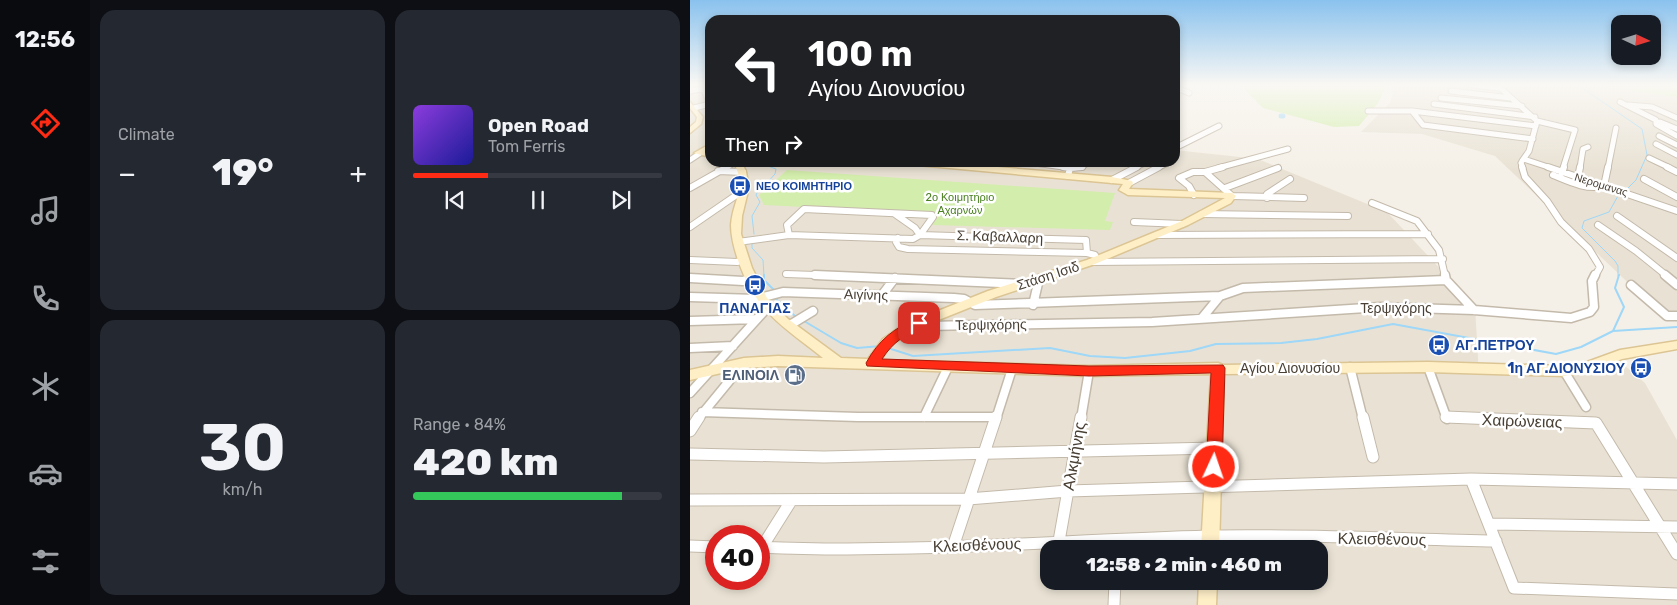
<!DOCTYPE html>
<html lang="en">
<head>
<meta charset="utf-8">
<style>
	body { margin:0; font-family:Rubik,sans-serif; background:#242831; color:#f1f3f6; height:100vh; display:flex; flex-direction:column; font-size:19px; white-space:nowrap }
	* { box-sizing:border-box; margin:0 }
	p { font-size:16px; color:#9ea1a6 }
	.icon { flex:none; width:28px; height:28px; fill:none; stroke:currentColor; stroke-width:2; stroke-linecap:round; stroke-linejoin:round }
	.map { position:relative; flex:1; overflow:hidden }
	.panel { display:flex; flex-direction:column; gap:10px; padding:10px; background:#0d0f14; width:600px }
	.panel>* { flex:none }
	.banner { position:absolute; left:15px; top:15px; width:475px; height:152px; border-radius:15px; box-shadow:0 2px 8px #0003; background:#202124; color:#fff; overflow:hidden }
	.needle { width:32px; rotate:94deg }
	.tools { position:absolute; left:921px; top:15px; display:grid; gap:10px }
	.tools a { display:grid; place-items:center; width:50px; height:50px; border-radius:10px; background:#171b24; box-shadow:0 2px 8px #0003; font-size:25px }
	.speed { position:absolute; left:15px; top:525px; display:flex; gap:10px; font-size:25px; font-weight:700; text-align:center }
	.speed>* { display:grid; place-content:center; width:65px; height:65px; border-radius:50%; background:#171b24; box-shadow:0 2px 8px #0003; line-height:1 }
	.speed .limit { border:8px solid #d22; background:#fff; color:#111 }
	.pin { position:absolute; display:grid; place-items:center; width:42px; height:42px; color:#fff; margin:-21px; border-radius:10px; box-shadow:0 2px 8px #0006 }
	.me { position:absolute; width:55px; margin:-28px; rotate:3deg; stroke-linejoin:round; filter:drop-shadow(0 0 4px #0008) }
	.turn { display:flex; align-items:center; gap:18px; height:105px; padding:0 20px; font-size:22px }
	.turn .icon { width:65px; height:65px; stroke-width:2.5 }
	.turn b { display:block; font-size:35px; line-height:42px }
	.then { display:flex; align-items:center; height:48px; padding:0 20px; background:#0003; gap:10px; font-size:19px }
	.big { font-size:38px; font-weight:800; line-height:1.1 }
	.panel .tile { flex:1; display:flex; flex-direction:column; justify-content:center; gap:8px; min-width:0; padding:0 18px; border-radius:15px; background:#242831 }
	.panel .dial { align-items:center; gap:0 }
	.dial b { font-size:65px; line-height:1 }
	.song { display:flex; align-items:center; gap:15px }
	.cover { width:60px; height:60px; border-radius:8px; background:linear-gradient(135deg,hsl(270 70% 55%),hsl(240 70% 35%)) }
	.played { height:5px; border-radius:2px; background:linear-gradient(90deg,#ff2b14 30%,#363941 30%) }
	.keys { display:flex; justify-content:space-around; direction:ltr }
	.heat { display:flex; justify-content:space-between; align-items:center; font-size:28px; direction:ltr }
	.charge { height:8px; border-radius:4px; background:linear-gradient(90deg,#34c759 84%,#363941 0) }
	.panel .tiles { flex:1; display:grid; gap:10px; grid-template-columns:repeat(2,1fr) }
	.trip { position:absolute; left:350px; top:540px; width:288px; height:50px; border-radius:15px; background:#171b24; box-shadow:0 2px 8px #0003; font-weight:800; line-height:50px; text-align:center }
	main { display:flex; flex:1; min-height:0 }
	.tab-bar { display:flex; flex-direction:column; width:90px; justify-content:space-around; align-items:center; background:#090b0e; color:#9ea1a6 }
	.tab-bar .icon { width:35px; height:35px }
	.tab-bar .selected { color:#ff2b14 }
	.tab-bar b { font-size:22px; color:#f1f3f6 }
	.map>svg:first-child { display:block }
	.residential { fill:#e9e2d4; fill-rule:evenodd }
	.green { fill:#d3edac }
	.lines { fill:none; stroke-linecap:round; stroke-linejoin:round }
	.stream-far1 { stroke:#9ed7f7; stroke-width:1 }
	.stream { stroke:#9ed7f7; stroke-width:2 }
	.canal { stroke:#9ed7f7; stroke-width:5 }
	.street-far3-casing { stroke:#c4baab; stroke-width:7 }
	.street-far2-casing { stroke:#c4baab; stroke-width:8 }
	.street-far1-casing { stroke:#c4baab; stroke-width:11 }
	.street-casing { stroke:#c4baab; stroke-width:13 }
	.secondary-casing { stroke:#dcc594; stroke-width:3 }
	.street-far3 { stroke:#fff; stroke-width:5 }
	.street-far2 { stroke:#fff; stroke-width:6 }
	.street-far1 { stroke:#fff; stroke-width:8 }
	.street { stroke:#fff; stroke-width:11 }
	.secondary { fill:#ffefc7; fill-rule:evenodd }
	.route { fill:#ff2b14; stroke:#a61c0d }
	.labels { text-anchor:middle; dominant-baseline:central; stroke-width:5; stroke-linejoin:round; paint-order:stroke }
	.far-street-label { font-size:11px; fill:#494035; stroke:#fff }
	.far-transit-label { font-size:11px; font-weight:bold; fill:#164399; stroke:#fff; text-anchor:start }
	.far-park-label { font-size:11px; fill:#4b8022; stroke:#fff }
	.street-label { font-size:14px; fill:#494035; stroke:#fff }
	.transit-label { font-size:14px; font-weight:bold; fill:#164399; stroke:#fff }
	.service-label { font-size:14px; font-weight:bold; fill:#4e5e75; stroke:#fff; text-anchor:end }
	.near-street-label { font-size:16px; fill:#494035; stroke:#fff }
</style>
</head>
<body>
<main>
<nav class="tab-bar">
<b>12:56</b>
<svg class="icon selected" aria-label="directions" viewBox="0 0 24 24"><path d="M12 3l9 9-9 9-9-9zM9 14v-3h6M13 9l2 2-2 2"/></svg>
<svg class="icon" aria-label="music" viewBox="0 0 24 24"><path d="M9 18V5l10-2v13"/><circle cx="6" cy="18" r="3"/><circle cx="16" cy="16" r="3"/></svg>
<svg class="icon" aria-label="phone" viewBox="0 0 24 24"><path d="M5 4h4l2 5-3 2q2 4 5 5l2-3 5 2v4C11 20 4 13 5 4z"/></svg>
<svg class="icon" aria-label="climate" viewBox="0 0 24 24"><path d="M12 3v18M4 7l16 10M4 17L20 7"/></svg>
<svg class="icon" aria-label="car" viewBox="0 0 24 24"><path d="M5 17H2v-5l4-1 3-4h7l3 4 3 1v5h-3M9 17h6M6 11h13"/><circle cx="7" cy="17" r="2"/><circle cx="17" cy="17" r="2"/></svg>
<svg class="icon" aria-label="filters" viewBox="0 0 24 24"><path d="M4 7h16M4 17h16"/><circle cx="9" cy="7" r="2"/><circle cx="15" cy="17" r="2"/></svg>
</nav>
<section class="panel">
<div class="tiles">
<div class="tile"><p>Climate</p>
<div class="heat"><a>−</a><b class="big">19°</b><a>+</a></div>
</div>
<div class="tile">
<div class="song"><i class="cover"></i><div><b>Open Road</b><p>Tom Ferris</p></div></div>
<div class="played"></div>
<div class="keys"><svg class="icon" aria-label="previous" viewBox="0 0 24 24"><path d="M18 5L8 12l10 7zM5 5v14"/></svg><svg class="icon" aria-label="pause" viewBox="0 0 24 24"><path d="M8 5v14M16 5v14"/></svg><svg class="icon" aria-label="next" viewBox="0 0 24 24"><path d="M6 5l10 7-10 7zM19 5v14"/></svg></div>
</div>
<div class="tile dial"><b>30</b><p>km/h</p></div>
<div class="tile"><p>Range · 84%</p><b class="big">420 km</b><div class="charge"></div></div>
</div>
</section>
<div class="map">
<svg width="987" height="605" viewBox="0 0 987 605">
	<rect width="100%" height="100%" fill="#f5f0e7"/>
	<!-- residential -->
	<path class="residential" d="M 0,85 L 20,85 L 20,162 L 485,162 L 485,150 L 568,159 L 697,212 L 785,306 L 789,374 L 872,377 L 934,365 L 955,383 L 987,440 L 987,605 L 0,605 ZM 26,536 L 69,536 L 69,579 L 26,579 ZM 359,549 L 629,549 L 629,581 L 359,581 Z
		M 705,85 L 904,85 L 987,97 L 987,315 L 953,297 L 805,156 L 732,134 L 671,132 L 700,103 Z"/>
	<!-- green -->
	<path class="green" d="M 550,85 L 697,85 L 688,103 L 669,126 L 644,127 L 573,108 Z
		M 900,85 L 987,85 L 987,97 Z
		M 97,170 L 425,193 L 415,221 L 423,222 L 420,230 L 242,225 L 250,214 L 74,205 L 69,195 Z"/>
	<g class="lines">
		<!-- stream-far1 -->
		<path class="stream-far1" d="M 888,85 L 952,129 L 957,155 L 946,180 L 937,189
			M 67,162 L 86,169 L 85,174 L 75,185
			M 64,234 L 62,216 L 70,202 L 66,195 L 68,191
			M 62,242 L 62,248 L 73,260 L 74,276
			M 928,276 L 928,266 L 925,261 L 892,228 L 894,221 L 919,212 L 929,194"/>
		<!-- stream -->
		<path class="stream" d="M 74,275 L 74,280 L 84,290
			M 85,298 L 106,317
			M 114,321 L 151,343 L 167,348 L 191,346
			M 923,331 L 934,307 L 925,288 L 929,275
			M 198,348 L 223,356 L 360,348 L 400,356 L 435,358 L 500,351 L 526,344 L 591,343 L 627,339 L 703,324 L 866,354 L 891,347 L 923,331 L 987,327"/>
		<!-- canal -->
		<path class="canal" d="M 591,116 L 593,116"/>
		<!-- street-far3 casing -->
		<g class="street-far3-casing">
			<path id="street-far3" d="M 783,85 L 809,88
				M 807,85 L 847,121 L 839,151 L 832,161
				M 0,86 L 2,85
				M 485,87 L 499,93
				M 13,88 L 18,99
				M 0,91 L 20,87
				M 761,91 L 821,98
				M 485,96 L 487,95
				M 751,98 L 832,106
				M 930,102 L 966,120 L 966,124 L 987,136
				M 744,104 L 845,117
				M 938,105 L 962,107 L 987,118
				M 4,108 L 20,104
				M 678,111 L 722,111 L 846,126
				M 722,111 L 733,125 L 843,139
				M 847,121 L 885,130 L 873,168
				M 970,122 L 987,129
				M 969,136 L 987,145
				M 966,144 L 987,155
				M 485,148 L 529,126
				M 959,158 L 980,168
				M 834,159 L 861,168
				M 0,160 L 9,154
				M 338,162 L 380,168
				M 831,163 L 833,168
				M 35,168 L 44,163
				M 380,168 L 392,167 L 398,162
				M 444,168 L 456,162
				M 467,168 L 479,162
				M 528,168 L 598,149
				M 890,168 L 893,149 L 898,147
				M 918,168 L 926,128"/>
		</g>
		<!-- street-far2 casing -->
		<g class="street-far2-casing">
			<path id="street-far2" d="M 373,167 L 380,168 L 378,176
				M 533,167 L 515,172 L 542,196 L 614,198
				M 832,167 L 835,177 L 857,201 L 871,222 L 899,249 L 910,267 L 905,276
				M 858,167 L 987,211
				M 977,167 L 987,172
				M 380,168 L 392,167
				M 28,171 L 53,172
				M 872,173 L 874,167
				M 863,175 C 880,182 896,190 914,186 L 918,167
				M 888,178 L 890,167
				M 954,179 L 987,197
				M 422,180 L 447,167
				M 439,183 L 469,167
				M 0,188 L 37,167
				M 535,188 L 588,168
				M 504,195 L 499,186 L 489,178 L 503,172 L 515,172
				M 577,198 L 577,194 L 600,179
				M 682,203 L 727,221 L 749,250 L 755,276
				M 114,209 L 242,215 L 243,217 L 230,235 L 223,239 L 99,235 L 97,225 Z
				M 205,214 L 225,228 L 230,235 L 396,240 L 397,253 L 405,255 L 407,260
				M 512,214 L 658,216
				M 927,216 L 987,258
				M 444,222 L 492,224
				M 908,225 L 946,251 L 977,276
				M 0,227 L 45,196 L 54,193
				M 467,235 L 738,234
				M 208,238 L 206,242 L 209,247 L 218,249 L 397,253
				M 48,242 L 99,235
				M 0,260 L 47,262 L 54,260
				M 401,262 L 753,259
				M 96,274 L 155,276"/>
		</g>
		<!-- street-far1 casing -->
		<g class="street-far1-casing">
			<path id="street-far1" d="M 125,275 L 335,284
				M 975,275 L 987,285
				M 0,278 L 53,281 L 62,279
				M 756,280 L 784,310
				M 941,285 L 977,316 L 987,316
				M 192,295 L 205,278
				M 0,297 L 66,299 L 93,292 L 264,298 L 274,299 L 285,305 L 530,296
				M 343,305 L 349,279
				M 512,318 L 530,296 L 553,288 L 756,280 L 755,275
				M 0,321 L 67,319
				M 229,323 L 236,326 L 462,322 L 691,307 L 784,310 L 881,318 L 900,312 L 904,307 L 902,281 L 905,275
				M 100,325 L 123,311
				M 0,348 L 43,346
				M 660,367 L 673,419
				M 738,367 L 757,419
				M 874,371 L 896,407
				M 0,393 L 78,307
				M 12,412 L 168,417 L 307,417
				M 234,417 L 258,367
				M 8,419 L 54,363
				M 306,419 L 322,369
				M 391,419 L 399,371"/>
		</g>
		<!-- street casing -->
		<g class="street-casing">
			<path id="street" d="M 673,417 L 683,457
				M 756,417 L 906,423 L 987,554
				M 0,431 L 9,417
				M 0,454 L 134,457 L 525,448
				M 781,479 L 824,588 L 987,594
				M 0,500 L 278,499 L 378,491 L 781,479 L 987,484
				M 799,524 L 987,527
				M 369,541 L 391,417
				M 0,546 L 26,547
				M 69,547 C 219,554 369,540 519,536 C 614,534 710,539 806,541
				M 72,547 L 101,501
				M 263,547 L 306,417
				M 424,605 L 425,581"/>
		</g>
		<!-- secondary casing -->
		<g class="secondary-casing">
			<path id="secondary" d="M 0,102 L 13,117 L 11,124 L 0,133 L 0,127 L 6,122 L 7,117 L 0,108 Z
				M 20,144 L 20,149 L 15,152 L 20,153 L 20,157 L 4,153 Z
				M 44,162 L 52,162 L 56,172 L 59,187 L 52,216 L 51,234 L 62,268 L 77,298 L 98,319 L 151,358 L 178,359 L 193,339 L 213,325 L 298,291 L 397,260 L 492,221 L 535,198 L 438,195 L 429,190 L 433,184 L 422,183 L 216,164 L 212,162 L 249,162 L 422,177 L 442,181 L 443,183 L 439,189 L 542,193 L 546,196 L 541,203 L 498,225 L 405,264 L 306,297 L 221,331 L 201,345 L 191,360 L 399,366 L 528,363 L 533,365 L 738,362 L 874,366 L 897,362 L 930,350 L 987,341 L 987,349 L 932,359 L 898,372 L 874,376 L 738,372 L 534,374 L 529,549 L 511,549 L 521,374 L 399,376 L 88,366 L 54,368 L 0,380 L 0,370 L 54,358 L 88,356 L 133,358 C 93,326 68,314 49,263 C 45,251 41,238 41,225 C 43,199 57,191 44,162 Z
				M 509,581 L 527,581 L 526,605 L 508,605 Z"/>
		</g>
		<!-- street-far3 -->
		<use href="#street-far3" class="street-far3"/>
		<!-- street-far2 -->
		<use href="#street-far2" class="street-far2"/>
		<!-- street-far1 -->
		<use href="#street-far1" class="street-far1"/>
		<!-- street -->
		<use href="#street" class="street"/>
		<!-- secondary -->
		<use href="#secondary" class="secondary"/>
	</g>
	<!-- sky -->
	<linearGradient id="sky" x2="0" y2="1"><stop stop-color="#8ac2ee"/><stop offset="0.5" stop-color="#faf8f4"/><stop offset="1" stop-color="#faf8f4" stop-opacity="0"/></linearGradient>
	<rect width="987" height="170" fill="url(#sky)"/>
	<!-- route -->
	<path class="route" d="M 229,319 L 235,323 L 233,326 C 215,335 203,342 192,359 L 399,366 L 533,365 L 535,368 L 532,467 L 530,471 L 524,473 L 519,471 L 516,467 L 521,373 L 399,376 L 177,366 L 176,363 C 188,341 205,326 229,319 Z"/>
	<!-- icons -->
	<defs>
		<g id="bus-disc" transform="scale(1.125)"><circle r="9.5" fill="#1a4fb4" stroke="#fff"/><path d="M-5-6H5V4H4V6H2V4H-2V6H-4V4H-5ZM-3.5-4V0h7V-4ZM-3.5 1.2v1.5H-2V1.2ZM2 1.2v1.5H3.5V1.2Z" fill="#fff"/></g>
		<g id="fuel-disc" transform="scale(1.125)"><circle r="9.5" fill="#5c6f8a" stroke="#fff"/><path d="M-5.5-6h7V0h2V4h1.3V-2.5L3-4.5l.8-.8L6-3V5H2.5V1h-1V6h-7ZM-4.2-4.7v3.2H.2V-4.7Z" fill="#fff"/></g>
	</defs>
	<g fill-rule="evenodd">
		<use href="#bus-disc" x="50" y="186"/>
		<use href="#bus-disc" x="65" y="285"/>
		<use href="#bus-disc" x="749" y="345"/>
		<use href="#bus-disc" x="951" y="368"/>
		<use href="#fuel-disc" x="105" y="375"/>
	</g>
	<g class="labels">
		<!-- far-street labels -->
		<g class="far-street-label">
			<text transform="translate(911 185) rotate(17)">Νερομανας</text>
		</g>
		<!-- far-transit labels -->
		<g class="far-transit-label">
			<text x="66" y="186">ΝΕΟ ΚΟΙΜΗΤΗΡΙΟ</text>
		</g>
		<!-- far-park labels -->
		<g class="far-park-label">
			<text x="270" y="197">2ο Κοιμητήριο<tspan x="270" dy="13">Αχαρνών</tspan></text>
		</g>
		<!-- street labels -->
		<g class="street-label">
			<text transform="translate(310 237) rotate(2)">Σ. Καβαλλαρη</text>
			<text transform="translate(358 276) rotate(-18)">Στάση Ισιδ</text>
			<text transform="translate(176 295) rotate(2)">Αιγίνης</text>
			<text x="706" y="308">Τερψιχόρης</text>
			<text transform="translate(301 325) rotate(-1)">Τερψιχόρης</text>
			<text x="600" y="368">Αγίου Διονυσίου</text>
		</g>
		<!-- transit labels -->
		<g class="transit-label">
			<text x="65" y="308">ΠΑΝΑΓΙΑΣ</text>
			<text x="765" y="345" text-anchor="start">ΑΓ.ΠΕΤΡΟΥ</text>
			<text x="935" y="368" text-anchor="end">1η ΑΓ.ΔΙΟΝΥΣΙΟΥ</text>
		</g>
		<!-- service labels -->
		<g class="service-label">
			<text x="89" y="375">ΕΛΙΝΟΙΛ</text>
		</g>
		<!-- near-street labels -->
		<g class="near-street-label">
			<text transform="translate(832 421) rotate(2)">Χαιρώνειας</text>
			<text transform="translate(384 456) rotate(-80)">Αλκμήνης</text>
			<text transform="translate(692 539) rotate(1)">Κλεισθένους</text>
			<text transform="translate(287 545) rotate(-2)">Κλεισθένους</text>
		</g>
	</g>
</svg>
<div class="tools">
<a><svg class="needle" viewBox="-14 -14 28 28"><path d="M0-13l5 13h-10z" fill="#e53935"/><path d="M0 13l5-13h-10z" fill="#9ea1a6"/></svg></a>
</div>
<div class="speed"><div class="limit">40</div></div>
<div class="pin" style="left:229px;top:323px;background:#d93025"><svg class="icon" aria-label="arrive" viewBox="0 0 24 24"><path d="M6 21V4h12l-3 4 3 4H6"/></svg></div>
<svg class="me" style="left:524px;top:467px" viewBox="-20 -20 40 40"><circle r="17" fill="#ff2b14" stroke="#fff" stroke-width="3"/><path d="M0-11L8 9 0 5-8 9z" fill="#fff"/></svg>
<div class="trip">12:58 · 2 min · 460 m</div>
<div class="banner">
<div class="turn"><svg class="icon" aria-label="left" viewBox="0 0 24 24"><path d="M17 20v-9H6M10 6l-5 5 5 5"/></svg><div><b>100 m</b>Αγίου Διονυσίου</div></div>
<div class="then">Then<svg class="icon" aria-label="right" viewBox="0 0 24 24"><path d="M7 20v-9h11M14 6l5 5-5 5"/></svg></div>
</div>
</div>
</main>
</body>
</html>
